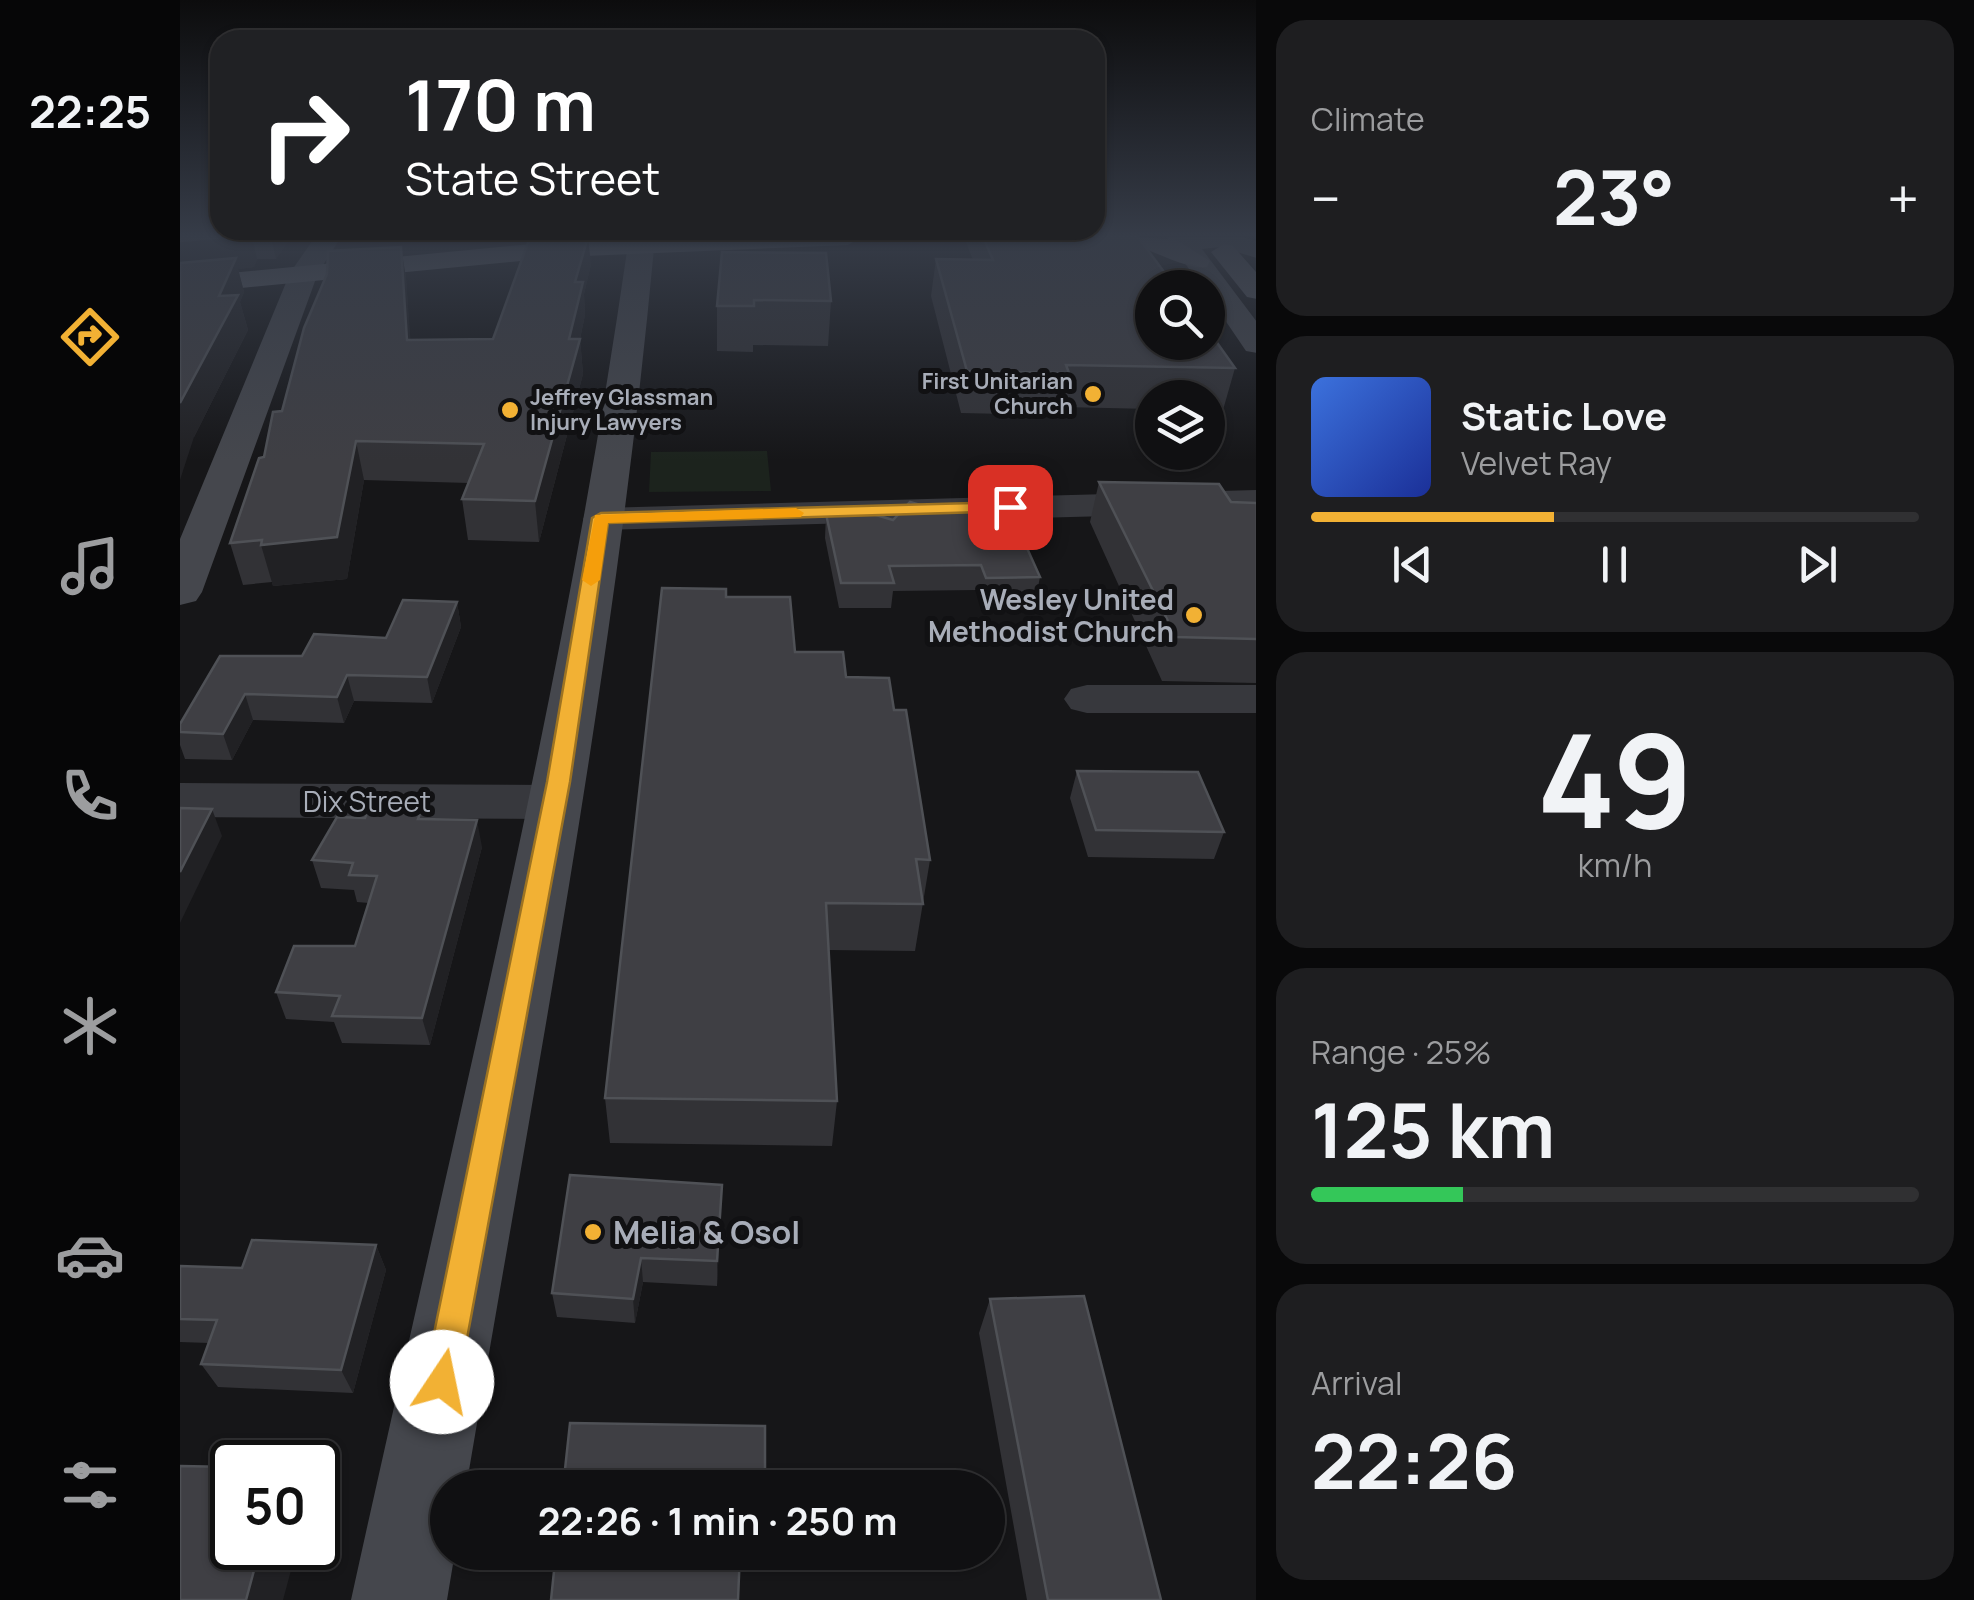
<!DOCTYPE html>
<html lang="en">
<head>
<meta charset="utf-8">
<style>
	body { margin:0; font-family:Manrope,sans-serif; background:#1e1e20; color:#f1f3f6; height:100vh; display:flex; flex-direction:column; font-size:38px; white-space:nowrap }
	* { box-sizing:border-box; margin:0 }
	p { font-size:32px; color:#9c9d9f }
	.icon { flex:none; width:55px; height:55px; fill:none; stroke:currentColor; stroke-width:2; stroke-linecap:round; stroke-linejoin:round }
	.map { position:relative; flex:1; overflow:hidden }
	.side { display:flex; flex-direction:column; gap:20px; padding:20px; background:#09090a; width:718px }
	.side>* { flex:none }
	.guide { position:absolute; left:30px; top:30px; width:895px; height:210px; border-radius:30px; box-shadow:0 2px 8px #0004,0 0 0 2px #303032; background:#202124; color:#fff; overflow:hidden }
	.fabs { position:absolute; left:955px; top:270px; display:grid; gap:20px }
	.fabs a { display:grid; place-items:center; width:90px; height:90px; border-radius:50%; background:#101012; box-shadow:0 2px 8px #0004,0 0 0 2px #303032; font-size:50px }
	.speed { position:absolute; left:30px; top:1440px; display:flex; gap:20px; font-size:50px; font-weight:700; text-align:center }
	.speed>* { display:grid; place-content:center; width:130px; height:130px; border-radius:50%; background:#101012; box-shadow:0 2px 8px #0004,0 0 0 2px #303032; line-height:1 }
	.speed .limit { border:5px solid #111; border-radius:15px; background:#fff; color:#111 }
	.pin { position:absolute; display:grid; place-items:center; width:85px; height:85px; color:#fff; margin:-42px; border-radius:20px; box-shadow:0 5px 15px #0006 }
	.me { position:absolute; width:110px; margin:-55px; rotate:11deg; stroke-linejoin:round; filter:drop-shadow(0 0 8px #0008) }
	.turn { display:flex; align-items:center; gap:35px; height:210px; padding:0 30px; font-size:45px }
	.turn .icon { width:130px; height:130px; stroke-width:2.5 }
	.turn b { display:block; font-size:70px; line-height:85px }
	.big { font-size:75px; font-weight:700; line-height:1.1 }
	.side .card { flex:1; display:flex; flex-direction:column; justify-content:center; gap:15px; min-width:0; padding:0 35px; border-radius:30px; background:#1e1e20 }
	.side .dial { align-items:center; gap:0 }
	.dial b { font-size:130px; line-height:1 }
	.song { display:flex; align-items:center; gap:30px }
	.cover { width:120px; height:120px; border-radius:15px; background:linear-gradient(135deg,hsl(220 70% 55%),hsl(230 70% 35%)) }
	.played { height:10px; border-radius:5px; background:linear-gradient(90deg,#f2b134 40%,#303032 40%) }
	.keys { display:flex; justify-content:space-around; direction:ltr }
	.heat { display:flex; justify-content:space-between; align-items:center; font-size:55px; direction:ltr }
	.charge { height:15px; border-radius:8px; background:linear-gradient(90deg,#34c759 25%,#303032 0) }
	.trip { position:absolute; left:250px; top:1470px; width:575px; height:100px; border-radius:50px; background:#101012; box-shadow:0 2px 8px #0004,0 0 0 2px #303032; font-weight:700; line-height:100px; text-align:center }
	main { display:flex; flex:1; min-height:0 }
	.menu { display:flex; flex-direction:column; width:180px; justify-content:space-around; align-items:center; background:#060607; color:#9c9d9f }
	.menu .icon { width:70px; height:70px }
	.menu .active { color:#f2b134 }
	.menu b { font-size:45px; color:#f1f3f6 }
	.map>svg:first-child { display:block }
	.green { fill:#1c231d }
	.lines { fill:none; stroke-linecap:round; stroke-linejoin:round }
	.minor { fill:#37383d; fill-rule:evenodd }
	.secondary { fill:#45474d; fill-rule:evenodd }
	.primary { fill:#53555c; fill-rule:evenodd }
	.trunk { fill:#5b5e65; fill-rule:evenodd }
	.wall { fill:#323236 }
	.shaded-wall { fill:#212124 }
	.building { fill:#3f3f44; stroke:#4f5156; stroke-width:2.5 }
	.route { fill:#f2b134; stroke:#9d7322; stroke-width:2.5 }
	.slow { fill:#f59e0b }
	.poi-dot { fill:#f2b134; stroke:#111113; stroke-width:4 }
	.labels { text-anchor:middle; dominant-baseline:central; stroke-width:10; stroke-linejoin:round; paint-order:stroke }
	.far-poi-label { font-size:22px; font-weight:bold; fill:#a8adb8; stroke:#111113; text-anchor:end }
	.poi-label { font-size:28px; font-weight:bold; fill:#a8adb8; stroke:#111113; text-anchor:end }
	.street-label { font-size:28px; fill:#a8adb8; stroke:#111113 }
	.near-poi-label { font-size:32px; font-weight:bold; fill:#a8adb8; stroke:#111113; text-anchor:start }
</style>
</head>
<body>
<main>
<nav class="menu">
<b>22:25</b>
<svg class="icon active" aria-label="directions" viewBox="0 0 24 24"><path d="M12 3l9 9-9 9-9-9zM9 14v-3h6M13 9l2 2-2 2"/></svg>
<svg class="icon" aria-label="music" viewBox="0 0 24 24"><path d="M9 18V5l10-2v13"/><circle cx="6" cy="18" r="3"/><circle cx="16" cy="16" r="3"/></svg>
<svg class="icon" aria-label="phone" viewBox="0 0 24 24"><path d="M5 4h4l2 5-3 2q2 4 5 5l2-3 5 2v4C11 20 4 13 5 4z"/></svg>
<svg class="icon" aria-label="climate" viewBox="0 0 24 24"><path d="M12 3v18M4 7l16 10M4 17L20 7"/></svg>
<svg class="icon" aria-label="car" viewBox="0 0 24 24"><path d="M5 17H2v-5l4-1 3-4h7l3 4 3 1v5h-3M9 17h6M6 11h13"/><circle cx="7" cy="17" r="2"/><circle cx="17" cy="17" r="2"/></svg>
<svg class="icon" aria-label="filters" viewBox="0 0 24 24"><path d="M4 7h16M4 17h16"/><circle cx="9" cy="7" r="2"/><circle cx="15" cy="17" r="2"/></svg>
</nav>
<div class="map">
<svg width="1077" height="1600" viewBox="0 0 1077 1600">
	<rect width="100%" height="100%" fill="#161618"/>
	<!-- green -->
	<path class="green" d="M 587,451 L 591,491 L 469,492 L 471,452 Z"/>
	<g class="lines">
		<!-- minor -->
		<path class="minor" d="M 1077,490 L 1077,512 L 421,530 L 408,527 L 403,519 L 408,511 L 421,508 Z
			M 907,685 L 1077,685 L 1077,713 L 907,713 L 891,709 L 884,699 L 891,689 Z
			M 0,783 L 374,785 L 392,790 L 399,802 L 392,814 L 374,819 L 0,817 Z"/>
		<!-- secondary -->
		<path class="secondary" d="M 135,237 L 161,237 L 138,273 L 22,592 L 16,601 L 0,605 L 0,539 L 110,273 Z
			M 449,237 L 475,237 C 437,657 356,1072 286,1488 L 268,1488 L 268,1552 L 275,1552 L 267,1600 L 171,1600 C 270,1148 384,696 449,237 Z
			M 987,237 L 1062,237 L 1077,241 L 1077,258 L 1040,247 L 1022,249 L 1077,322 L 1077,353 L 1066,351 L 1028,295 L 1028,288 L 1022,288 Z"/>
		<!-- primary -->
		<path class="primary" d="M 943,237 L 995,239 L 1030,261 L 1027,267 C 1009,271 968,248 947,242 Z
			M 1044,244 L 1053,246 L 1077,273 L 1077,299 L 1067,297 L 1031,252 Z"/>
		<!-- trunk -->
		<path class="trunk" d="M 486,237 L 681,237 L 668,245 L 381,257 L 0,294 L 0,278 L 381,241 Z"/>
	</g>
	<!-- wall -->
	<path class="wall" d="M 0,237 L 111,237 L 96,259 L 77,259 L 74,267 L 58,269 L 64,292 L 60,302 L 68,330 L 14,437 Z
		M 784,237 L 958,237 L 1055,368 L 1043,410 L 1028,410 L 1028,398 L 972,398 L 972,409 L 882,407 L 881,415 L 781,413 L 751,296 L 756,259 L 793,260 Z
		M 221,247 L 226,278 L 230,340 L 313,339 L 411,264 L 404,294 L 405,315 L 400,339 L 403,374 L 359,542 L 288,540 L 282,499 L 289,483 L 184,480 L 167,579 L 93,586 L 92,582 L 63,585 L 50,543 L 102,411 Z
		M 542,252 L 651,301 L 648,346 L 573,345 L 573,352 L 537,351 L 537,306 Z
		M 919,482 L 1051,502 L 1077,503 L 1077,683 L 982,681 L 910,522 Z
		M 744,506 L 780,509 L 860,577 L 855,602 L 801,603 L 797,590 L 713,591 L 711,608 L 659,608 L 645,538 L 646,514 L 669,514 L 713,520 Z
		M 546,597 L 615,652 L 666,677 L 714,710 L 750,860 L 735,951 L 649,950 L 657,1101 L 652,1146 L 430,1143 L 425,1098 Z
		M 277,602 L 281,627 L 252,703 L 174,701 L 164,723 L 73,720 L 52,760 L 5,759 L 0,745 L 0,724 L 122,656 L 206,638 Z
		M 897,771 L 1044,832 L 1034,859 L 908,857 L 890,798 Z
		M 243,819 L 302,847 L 250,1045 L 162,1043 L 154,1022 L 106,1019 L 96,992 L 175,946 L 189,903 L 177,902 L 174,890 L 141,888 L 132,860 Z
		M 542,1185 L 537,1286 L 463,1282 L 455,1323 L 377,1317 L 372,1293 Z
		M 196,1245 L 206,1270 L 173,1393 L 38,1387 L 21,1364 L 29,1343 L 0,1342 L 0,1266 L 62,1268 Z
		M 810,1299 L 981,1600 L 847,1600 L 799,1333 Z"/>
	<!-- shaded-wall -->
	<path class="shaded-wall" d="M 44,237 L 72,237 L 77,259 L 74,267 L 58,269 L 64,292 L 60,302 L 68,330 L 14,437 L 0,480 L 0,241 Z
		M 91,237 L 111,237 L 96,259 Z
		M 408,237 L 411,264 L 404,294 L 405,315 L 399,343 L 400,339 L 403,374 L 359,542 L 355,501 L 389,339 L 395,282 Z
		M 221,247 L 226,278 L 233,375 L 227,340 Z
		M 176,441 L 184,480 L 167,579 L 93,586 L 81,545 Z
		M 277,602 L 281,627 L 252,703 L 247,677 Z
		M 167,675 L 174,701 L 164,723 L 157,697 Z
		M 65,694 L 73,720 L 52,760 L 43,734 Z
		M 32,809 L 42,836 L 0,923 L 0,872 Z
		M 297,820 L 302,847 L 250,1045 L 242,1018 Z
		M 542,1185 L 541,1211 L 537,1286 L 537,1261 Z
		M 196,1245 L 206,1270 L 173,1393 L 161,1370 Z
		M 461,1258 L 463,1282 L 455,1323 L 453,1299 Z
		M 80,1548 L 117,1548 L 103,1600 L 66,1600 Z"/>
	<!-- building -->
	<path class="building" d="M 0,237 L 44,237 L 0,241 Z
		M 350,237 L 408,237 L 395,282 L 403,282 L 389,339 L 400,339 L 355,501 L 282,499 L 304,444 L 176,441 L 157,537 L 81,545 L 82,540 L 50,543 L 79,458 L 84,457 L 93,412 L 102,411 L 124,328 L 147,274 L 148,251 L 221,247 L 227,340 L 313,339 Z
		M 803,237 L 958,237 L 996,288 L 972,288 L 972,342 L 1028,342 L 1028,330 L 1055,368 L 886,365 L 889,373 L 787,371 L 756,259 L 813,260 Z
		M 542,252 L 646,253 L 651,301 L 574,300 L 574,306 L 537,306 Z
		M 56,258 L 39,296 L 58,295 L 0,403 L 0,263 Z
		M 919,482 L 1039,484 L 1051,502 L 1077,503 L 1077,639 L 996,637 Z
		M 730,502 L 744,506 L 777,504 L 780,509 L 829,508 L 860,577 L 806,578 L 801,565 L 709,566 L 714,583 L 661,583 L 646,514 L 669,514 L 676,509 L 713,520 Z
		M 482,588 L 546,589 L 546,597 L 610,597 L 615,652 L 663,652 L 666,677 L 709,678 L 714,710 L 726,710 L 750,860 L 736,859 L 743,904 L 646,903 L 657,1101 L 425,1098 Z
		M 223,600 L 277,602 L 247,677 L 167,675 L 157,697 L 65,694 L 43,734 L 0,732 L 0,724 L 40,656 L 122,656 L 134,634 L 206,638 Z
		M 897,771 L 1018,772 L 1044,832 L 916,830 Z
		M 0,808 L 32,809 L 0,872 Z
		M 188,810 L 241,811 L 238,819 L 297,820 L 242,1018 L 152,1016 L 160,996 L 96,992 L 114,946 L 175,946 L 197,876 L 169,875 L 173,863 L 132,860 L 157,817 L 185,818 Z
		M 390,1175 L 542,1185 L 537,1261 L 461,1258 L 453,1299 L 372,1293 Z
		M 72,1240 L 196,1245 L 161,1370 L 21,1364 L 37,1320 L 0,1319 L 0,1266 L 62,1268 Z
		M 904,1296 L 981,1600 L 868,1600 L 810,1299 Z
		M 390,1423 L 585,1426 L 585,1488 L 383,1488 Z
		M 0,1466 L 52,1467 L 52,1548 L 80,1548 L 66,1600 L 0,1600 Z
		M 376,1552 L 560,1552 L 558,1600 L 371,1600 Z"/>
	<!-- sky -->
	<linearGradient id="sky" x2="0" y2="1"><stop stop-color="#0c0c0d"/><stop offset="0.51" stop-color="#363c48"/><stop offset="1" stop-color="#363c48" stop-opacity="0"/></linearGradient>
	<rect width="1077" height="461" fill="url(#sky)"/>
	<!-- route -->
	<path class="route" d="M 830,502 L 836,504 L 836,511 L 428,523 L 390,782 L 279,1382 L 274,1394 L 262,1399 L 249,1394 L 244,1382 L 367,782 L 412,518 L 421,513 Z"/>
	<!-- slow -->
	<path class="slow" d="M 616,508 L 624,513 L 621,517 L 428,523 L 420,580 L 411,586 L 402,580 L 415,515 Z"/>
	<!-- markers -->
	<g class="poi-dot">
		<circle cx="913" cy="394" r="10"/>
		<circle cx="330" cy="410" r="10"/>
		<circle cx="1014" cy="615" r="10"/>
		<circle cx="413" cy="1232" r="10"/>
	</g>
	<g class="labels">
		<!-- far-poi labels -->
		<g class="far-poi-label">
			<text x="893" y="381">First Unitarian<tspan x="893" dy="25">Church</tspan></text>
			<text x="350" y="397" text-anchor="start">Jeffrey Glassman<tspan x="350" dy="25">Injury Lawyers</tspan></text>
		</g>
		<!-- poi labels -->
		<g class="poi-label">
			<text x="994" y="599">Wesley United<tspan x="994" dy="32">Methodist Church</tspan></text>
		</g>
		<!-- street labels -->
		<g class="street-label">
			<text x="187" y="801">Dix Street</text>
		</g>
		<!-- near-poi labels -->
		<g class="near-poi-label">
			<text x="433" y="1232">Melia &amp; Osol</text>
		</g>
	</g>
</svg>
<div class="fabs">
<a><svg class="icon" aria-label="search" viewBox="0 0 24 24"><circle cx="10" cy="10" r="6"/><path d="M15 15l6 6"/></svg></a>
<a><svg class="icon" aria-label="layers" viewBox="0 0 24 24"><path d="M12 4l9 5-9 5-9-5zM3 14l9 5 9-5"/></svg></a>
</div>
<div class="speed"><div class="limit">50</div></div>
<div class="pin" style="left:830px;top:507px;background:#d93025"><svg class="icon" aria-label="arrive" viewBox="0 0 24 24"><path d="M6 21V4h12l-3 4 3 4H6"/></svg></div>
<svg class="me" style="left:262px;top:1382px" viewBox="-20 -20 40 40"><circle r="19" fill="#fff"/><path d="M0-13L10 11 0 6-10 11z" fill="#f2b134"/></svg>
<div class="trip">22:26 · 1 min · 250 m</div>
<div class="guide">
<div class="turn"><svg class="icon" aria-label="right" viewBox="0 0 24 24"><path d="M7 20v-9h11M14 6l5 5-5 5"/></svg><div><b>170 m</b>State Street</div></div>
</div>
</div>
<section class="side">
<div class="card"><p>Climate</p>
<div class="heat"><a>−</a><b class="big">23°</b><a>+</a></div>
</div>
<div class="card">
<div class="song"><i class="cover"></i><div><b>Static Love</b><p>Velvet Ray</p></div></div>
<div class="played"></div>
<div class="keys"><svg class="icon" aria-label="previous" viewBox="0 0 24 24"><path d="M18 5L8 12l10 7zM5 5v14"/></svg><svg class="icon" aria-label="pause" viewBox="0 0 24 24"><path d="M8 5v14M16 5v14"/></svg><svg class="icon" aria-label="next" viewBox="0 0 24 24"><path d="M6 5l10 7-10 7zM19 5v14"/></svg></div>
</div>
<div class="card dial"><b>49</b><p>km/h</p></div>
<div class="card"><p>Range · 25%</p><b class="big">125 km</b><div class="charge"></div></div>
<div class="card"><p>Arrival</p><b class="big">22:26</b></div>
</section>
</main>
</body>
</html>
